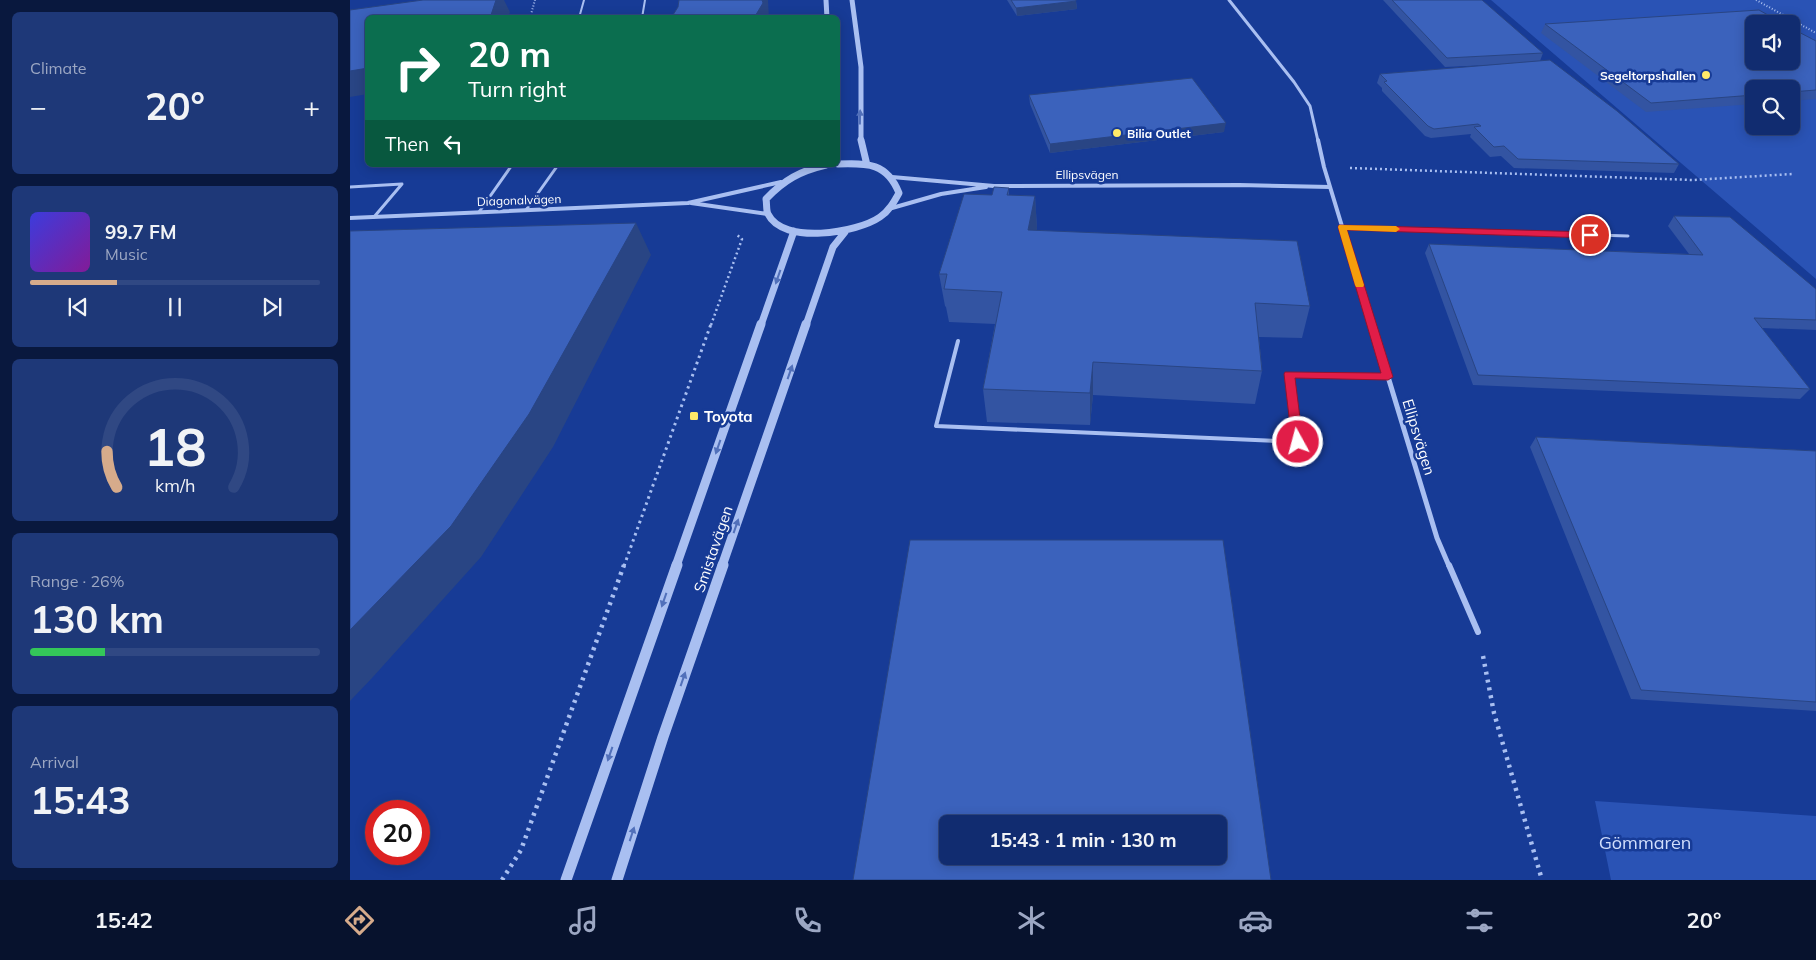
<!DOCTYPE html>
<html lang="en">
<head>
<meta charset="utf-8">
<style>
	body { margin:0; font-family:Mulish,sans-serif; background:#1e3878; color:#f1f3f6; height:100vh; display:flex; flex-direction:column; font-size:19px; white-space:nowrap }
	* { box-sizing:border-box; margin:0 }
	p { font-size:16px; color:#9ca7c3 }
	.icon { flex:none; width:28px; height:28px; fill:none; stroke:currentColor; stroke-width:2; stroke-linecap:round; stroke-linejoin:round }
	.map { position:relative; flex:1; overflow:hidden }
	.panel { display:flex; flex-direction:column; gap:12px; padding:12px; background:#09183e; width:350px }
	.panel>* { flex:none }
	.top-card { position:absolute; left:15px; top:15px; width:475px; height:152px; border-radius:8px; box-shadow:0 2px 12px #0003,0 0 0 1px #304883; background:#0b6e4f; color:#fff; overflow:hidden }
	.tools { position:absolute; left:1395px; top:15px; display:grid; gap:10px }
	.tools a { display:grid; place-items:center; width:55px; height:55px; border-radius:8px; background:#112c70; box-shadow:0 2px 12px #0003,0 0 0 1px #304883; font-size:25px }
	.speed { position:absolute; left:15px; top:800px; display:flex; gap:10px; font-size:25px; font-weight:700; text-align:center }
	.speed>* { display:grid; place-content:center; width:65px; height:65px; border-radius:50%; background:#112c70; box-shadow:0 2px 12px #0003,0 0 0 1px #304883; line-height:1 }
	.speed .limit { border:8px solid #d22; background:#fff; color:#111 }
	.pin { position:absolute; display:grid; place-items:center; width:42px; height:42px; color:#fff; margin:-21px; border:2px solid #fff; border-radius:50%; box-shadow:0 1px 5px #0007 }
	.me { position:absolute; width:55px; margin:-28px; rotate:353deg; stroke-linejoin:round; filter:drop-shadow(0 0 4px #0008) }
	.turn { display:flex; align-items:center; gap:18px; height:105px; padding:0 20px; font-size:22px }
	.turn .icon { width:65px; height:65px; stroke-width:2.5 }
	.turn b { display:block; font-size:35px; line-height:42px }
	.then { display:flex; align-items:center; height:48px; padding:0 20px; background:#0003; gap:10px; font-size:19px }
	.big { font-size:38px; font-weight:700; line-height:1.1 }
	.panel .widget { flex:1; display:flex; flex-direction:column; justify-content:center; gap:8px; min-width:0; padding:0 18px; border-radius:8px; background:#1e3878 }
	.panel .dial { align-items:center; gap:0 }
	.dial svg { height:130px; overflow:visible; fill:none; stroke:#304883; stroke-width:7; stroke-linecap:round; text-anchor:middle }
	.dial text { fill:#f1f3f6; stroke:none }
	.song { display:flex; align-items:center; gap:15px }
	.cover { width:60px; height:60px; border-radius:8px; background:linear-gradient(135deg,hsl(240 70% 55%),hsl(290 70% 35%)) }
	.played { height:5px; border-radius:2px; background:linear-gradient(90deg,#d6ab8b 30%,#304883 30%) }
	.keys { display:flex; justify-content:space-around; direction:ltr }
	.heat { display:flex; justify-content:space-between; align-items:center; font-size:28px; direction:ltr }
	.charge { height:8px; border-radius:4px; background:linear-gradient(90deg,#34c759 26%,#304883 0) }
	.trip { position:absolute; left:589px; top:815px; width:288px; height:50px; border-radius:8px; background:#112c70; box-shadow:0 2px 12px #0003,0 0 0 1px #304883; font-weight:700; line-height:50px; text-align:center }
	.menu { display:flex; height:80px; justify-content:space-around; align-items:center; background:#07122d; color:#9ca7c3 }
	.menu .icon { width:35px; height:35px }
	.menu .current { color:#d6ab8b }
	.menu b { font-size:22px; color:#f1f3f6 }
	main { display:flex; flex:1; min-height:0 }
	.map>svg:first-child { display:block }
	.green { fill:#2a53b5; fill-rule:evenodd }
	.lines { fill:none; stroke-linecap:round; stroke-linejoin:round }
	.path-far3 { stroke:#a9bff1; stroke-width:2; stroke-dasharray:1 2; stroke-linecap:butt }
	.path-far2 { stroke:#a9bff1; stroke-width:2.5; stroke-dasharray:2 3; stroke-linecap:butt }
	.path-far1 { stroke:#a9bff1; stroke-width:3; stroke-dasharray:2.5 4; stroke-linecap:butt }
	.path { stroke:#a9bff1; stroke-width:4.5; stroke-dasharray:3 5; stroke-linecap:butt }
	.service-far2 { stroke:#a9bff1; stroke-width:2 }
	.service-far1 { stroke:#a9bff1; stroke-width:3 }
	.service { stroke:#a9bff1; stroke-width:4 }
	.minor-far3 { stroke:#a9bff1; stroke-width:3 }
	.minor-far2 { stroke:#a9bff1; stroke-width:4 }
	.minor-far1 { stroke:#a9bff1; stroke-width:5 }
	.minor { stroke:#a9bff1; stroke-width:6 }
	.tertiary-far3 { stroke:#a9bff1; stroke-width:5 }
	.tertiary-far2 { stroke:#a9bff1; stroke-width:7 }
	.tertiary-far1 { stroke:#a9bff1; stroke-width:9 }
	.tertiary { stroke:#a9bff1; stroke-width:11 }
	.wall { fill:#3354a2 }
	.shaded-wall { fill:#294584 }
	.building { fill:#3b62bc; stroke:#294584; fill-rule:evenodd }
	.oneway { fill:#5170ba }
	.route { fill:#e11d48; stroke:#92132f }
	.slow { fill:#f59e0b }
	.poi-dot { fill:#ffea69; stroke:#173b96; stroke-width:2 }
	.labels { text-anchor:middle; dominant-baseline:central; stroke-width:5; stroke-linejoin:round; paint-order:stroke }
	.far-poi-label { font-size:12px; font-weight:bold; fill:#fff; stroke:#173b96; text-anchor:end }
	.far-street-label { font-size:12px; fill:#fff; stroke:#173b96 }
	.poi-label { font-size:15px; font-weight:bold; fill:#fff; stroke:#173b96; text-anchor:start }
	.street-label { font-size:15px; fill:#fff; stroke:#173b96 }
	.near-park-label { font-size:18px; fill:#d0ddfc; stroke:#173b96 }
</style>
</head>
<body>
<main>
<section class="panel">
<div class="widget"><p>Climate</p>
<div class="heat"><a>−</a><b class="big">20°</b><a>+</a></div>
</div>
<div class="widget">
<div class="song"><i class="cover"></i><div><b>99.7 FM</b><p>Music</p></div></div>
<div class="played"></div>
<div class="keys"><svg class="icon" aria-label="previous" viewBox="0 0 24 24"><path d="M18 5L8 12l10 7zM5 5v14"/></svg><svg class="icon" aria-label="pause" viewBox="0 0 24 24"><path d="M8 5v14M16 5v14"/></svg><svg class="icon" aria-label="next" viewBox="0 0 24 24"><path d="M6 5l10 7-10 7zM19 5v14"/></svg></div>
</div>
<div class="widget dial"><svg viewBox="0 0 100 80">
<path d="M14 69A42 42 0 1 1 86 69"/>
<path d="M14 69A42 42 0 0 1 8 47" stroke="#d6ab8b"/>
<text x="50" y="56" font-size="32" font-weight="700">18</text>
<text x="50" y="72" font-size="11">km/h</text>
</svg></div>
<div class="widget"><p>Range · 26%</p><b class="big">130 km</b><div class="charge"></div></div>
<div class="widget"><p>Arrival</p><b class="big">15:43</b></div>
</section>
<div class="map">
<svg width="1466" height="880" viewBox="0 0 1466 880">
	<rect width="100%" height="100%" fill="#173b96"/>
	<!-- green -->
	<path class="green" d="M 1141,0 L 1466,0 L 1466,279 ZM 1404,24 L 1441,24 L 1441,61 L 1404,61 ZM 1404,89 L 1441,89 L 1441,126 L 1404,126 Z
		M 1245,801 L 1466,816 L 1466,880 L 1261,880 Z"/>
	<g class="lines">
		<!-- path-far3 -->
		<path class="path-far3" d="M 1406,0 L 1466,33
			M 180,18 L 185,0"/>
		<!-- path-far2 -->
		<path class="path-far2" d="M 1000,168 L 1343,180 L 1442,174
			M 361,325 L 392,239 L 387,235"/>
		<!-- path-far1 -->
		<path class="path-far1" d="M 274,566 L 361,324"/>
		<!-- path -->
		<path class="path" d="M 1133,656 L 1144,713 L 1192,880
			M 152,880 L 171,850 L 274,565"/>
		<!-- service-far2 -->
		<path class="service-far2" d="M 229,18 L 234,0
			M 292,18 L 295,0"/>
		<!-- service-far1 -->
		<path class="service-far1" d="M 0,187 L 52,184 L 24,217
			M 176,210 L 208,165
			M 129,212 L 162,165
			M 992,227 L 1278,236"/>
		<!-- service -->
		<path class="service" d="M 608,341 L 586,426 L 948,442 L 939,374 L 1038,377"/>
		<!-- minor-far3 -->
		<path class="minor-far3" d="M 879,0 L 944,82 L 960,106 L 968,141"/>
		<!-- minor-far2 -->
		<path class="minor-far2" d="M 968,140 L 974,167 L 1022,325
			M 542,177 L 644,186 L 889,185 L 980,187
			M 341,203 L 418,214
			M 542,208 L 591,194 L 636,187
			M 0,218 L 338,203 L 431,182"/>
		<!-- minor-far1 -->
		<path class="minor-far1" d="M 1022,324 L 1087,538 L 1099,566"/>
		<!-- minor -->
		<path class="minor" d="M 1099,565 L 1128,632"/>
		<!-- tertiary-far3 -->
		<path class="tertiary-far3" d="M 476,0 L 477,18
			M 502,0 L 511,67 L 511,141"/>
		<!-- tertiary-far2 -->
		<path class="tertiary-far2" d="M 511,140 L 517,165
			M 476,165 C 450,171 434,180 416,199 C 417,204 416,210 418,214 C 433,245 507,233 530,217 C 539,211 544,202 549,193 C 537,163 518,163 488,164
			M 411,325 L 444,231
			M 456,325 L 483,247 L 495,232"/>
		<!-- tertiary-far1 -->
		<path class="tertiary-far1" d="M 326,566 L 411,324
			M 372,566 L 456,324"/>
		<!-- tertiary -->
		<path class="tertiary" d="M 216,880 L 327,565
			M 267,880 L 313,737 L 373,565"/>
	</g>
	<!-- wall -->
	<path class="wall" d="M 657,0 L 726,0 L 726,1 L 727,9 L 667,16 Z
		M 1033,0 L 1132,0 L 1193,53 L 1190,61 L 1329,164 L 1324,173 L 1164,168 L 1151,156 L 1140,157 L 1120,137 L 1121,134 L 1081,138 L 1075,136 L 1032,91 L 1032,88 L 1027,83 L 1030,74 L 1160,64 L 1095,67 Z
		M 1195,24 L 1466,41 L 1466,99 L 1441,101 L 1441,89 L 1404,89 L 1404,104 L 1296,112 L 1191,33 Z
		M 679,95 L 874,132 L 700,153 L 680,104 Z
		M 659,188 L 659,195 L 685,196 L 687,228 L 686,231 L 960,306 L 952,338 L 909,337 L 912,371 L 905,404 L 743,395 L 740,425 L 637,422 L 633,389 L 645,324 L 599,322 L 596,307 L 595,306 L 589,274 L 642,195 Z
		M 1324,216 L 1466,289 L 1466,330 L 1412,328 L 1460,389 L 1450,399 L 1123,385 L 1075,253 L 1079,244 L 1339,254 L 1318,226 Z
		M 1186,437 L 1466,451 L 1466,711 L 1281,699 L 1180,447 Z"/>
	<!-- shaded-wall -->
	<path class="shaded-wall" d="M 146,0 L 154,0 L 160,12 L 158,18 L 140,18 Z
		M 412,0 L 418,0 L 419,18 L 404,18 Z
		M 726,1 L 727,9 L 667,16 L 666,8 Z
		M 18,68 L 18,94 L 0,97 L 0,71 Z
		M 876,123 L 874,132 L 700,153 L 700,144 Z
		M 685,196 L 687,228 L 680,263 L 678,230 Z
		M 286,223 L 301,255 L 203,447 L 131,557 L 22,678 L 0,701 L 0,630 Z
		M 743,362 L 743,395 L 740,425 L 740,393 Z"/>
	<!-- building -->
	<path class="building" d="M 73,0 L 146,0 L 140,18 L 18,18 L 18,68 L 0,71 L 0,10 Z
		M 329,0 L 412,0 L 413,3 L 404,18 L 321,18 L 328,7 Z
		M 661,0 L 726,0 L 726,1 L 666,8 Z
		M 1042,0 L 1132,0 L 1193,53 L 1097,58 Z
		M 1409,10 L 1434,24 L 1404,24 L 1404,61 L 1441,61 L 1441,28 L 1466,41 L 1466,90 L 1441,92 L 1441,89 L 1404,89 L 1404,95 L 1301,103 L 1195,24 Z
		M 1200,60 L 1267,111 L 1329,164 L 1168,159 L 1154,146 L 1144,147 L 1124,127 L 1131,126 L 1128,124 L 1084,129 L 1078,126 L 1034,82 L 1037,81 L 1030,74 Z
		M 842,78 L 876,123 L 700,144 L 679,95 Z
		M 644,187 L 659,188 L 657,195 L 685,196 L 678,230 L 947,241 L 960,306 L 905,303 L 912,371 L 743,362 L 740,393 L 633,389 L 652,292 L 594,289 L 597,274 L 589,274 L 614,194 L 642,195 Z
		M 1324,216 L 1380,217 L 1466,289 L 1466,320 L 1404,318 L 1460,389 L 1128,375 L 1079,244 L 1353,255 Z
		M 286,223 L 179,414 L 101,526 L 0,630 L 0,231 Z
		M 1186,437 L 1466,451 L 1466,702 L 1291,690 Z
		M 560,540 L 873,540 L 921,880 L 503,880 ZM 598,824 L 868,824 L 868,856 L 598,856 Z"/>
	<!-- one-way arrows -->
	<defs><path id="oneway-solid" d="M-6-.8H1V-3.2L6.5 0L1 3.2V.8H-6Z" transform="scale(1.25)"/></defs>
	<g class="oneway">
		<use href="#oneway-solid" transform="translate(510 117) rotate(-89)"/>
		<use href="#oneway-solid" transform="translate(428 277) rotate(109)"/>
		<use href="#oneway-solid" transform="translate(440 372) rotate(-71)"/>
		<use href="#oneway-solid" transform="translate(368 447) rotate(109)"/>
		<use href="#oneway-solid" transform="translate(386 526) rotate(-71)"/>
		<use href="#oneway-solid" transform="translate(314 600) rotate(109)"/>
		<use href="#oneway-solid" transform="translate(333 679) rotate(-71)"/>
		<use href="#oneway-solid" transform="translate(260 754) rotate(109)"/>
		<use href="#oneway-solid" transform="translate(282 834) rotate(-72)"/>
	</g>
	<!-- route -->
	<path class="route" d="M 989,225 L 1240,232 L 1244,235 L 1240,238 L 997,230 L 1043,377 L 1038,380 L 945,378 L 953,442 L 948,446 L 942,442 L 934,374 L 935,372 L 1031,373 L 988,227 Z"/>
	<!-- slow -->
	<path class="slow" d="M 989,225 L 1046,226 L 1050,229 L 1046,232 L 997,230 L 1014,285 L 1013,287 L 1006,287 L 1005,285 L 988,227 Z"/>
	<!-- markers -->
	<g class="poi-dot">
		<circle cx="1356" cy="75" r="5"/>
		<circle cx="767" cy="133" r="5"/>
		<rect x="339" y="411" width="10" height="10" rx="2.5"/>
	</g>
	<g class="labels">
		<!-- far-poi labels -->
		<g class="far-poi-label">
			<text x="1346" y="75">Segeltorpshallen</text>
			<text x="777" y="133" text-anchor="start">Bilia Outlet</text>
		</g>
		<!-- far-street labels -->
		<g class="far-street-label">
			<text x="737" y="174">Ellipsvägen</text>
			<text transform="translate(169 200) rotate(-2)">Diagonalvägen</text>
		</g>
		<!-- poi labels -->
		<g class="poi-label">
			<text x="354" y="416">Toyota</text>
		</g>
		<!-- street labels -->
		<g class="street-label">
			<text transform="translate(1069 437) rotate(73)">Ellipsvägen</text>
			<text transform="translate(363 549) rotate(-71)">Smistavägen</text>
		</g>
		<!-- near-park labels -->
		<g class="near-park-label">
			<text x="1295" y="842">Gömmaren</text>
		</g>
	</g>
</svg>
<div class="tools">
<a><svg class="icon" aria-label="sound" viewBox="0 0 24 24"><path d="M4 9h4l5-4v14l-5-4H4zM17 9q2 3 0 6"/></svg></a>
<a><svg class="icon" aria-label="search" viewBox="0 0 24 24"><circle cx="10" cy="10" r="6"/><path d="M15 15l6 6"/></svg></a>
</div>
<div class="speed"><div class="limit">20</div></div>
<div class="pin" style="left:1240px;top:235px;background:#d93025"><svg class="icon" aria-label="arrive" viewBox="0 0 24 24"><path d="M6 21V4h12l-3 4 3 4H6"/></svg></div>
<svg class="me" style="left:948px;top:442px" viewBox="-20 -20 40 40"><circle r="17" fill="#e11d48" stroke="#fff" stroke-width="3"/><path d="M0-11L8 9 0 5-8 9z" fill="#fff"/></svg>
<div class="trip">15:43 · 1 min · 130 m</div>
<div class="top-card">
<div class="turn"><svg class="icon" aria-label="right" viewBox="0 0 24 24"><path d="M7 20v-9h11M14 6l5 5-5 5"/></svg><div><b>20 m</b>Turn right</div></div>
<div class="then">Then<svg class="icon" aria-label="left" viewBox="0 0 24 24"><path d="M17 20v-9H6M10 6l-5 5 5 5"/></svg></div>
</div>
</div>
</main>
<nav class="menu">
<b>15:42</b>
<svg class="icon current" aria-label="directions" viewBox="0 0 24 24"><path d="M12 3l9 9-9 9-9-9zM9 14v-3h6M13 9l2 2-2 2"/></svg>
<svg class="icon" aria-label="music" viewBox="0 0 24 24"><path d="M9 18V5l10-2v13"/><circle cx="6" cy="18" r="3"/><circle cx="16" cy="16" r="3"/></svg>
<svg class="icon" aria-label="phone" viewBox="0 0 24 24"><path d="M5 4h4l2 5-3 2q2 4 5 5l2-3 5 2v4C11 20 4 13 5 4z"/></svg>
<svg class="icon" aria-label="climate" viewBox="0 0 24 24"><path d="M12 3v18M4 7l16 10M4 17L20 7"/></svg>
<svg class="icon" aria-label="car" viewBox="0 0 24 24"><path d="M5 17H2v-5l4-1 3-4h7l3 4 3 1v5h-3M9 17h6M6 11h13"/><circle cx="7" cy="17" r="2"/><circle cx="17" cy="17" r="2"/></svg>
<svg class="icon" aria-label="filters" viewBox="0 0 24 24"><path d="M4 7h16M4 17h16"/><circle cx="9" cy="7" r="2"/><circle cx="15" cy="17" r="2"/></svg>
<b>20°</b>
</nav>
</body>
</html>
